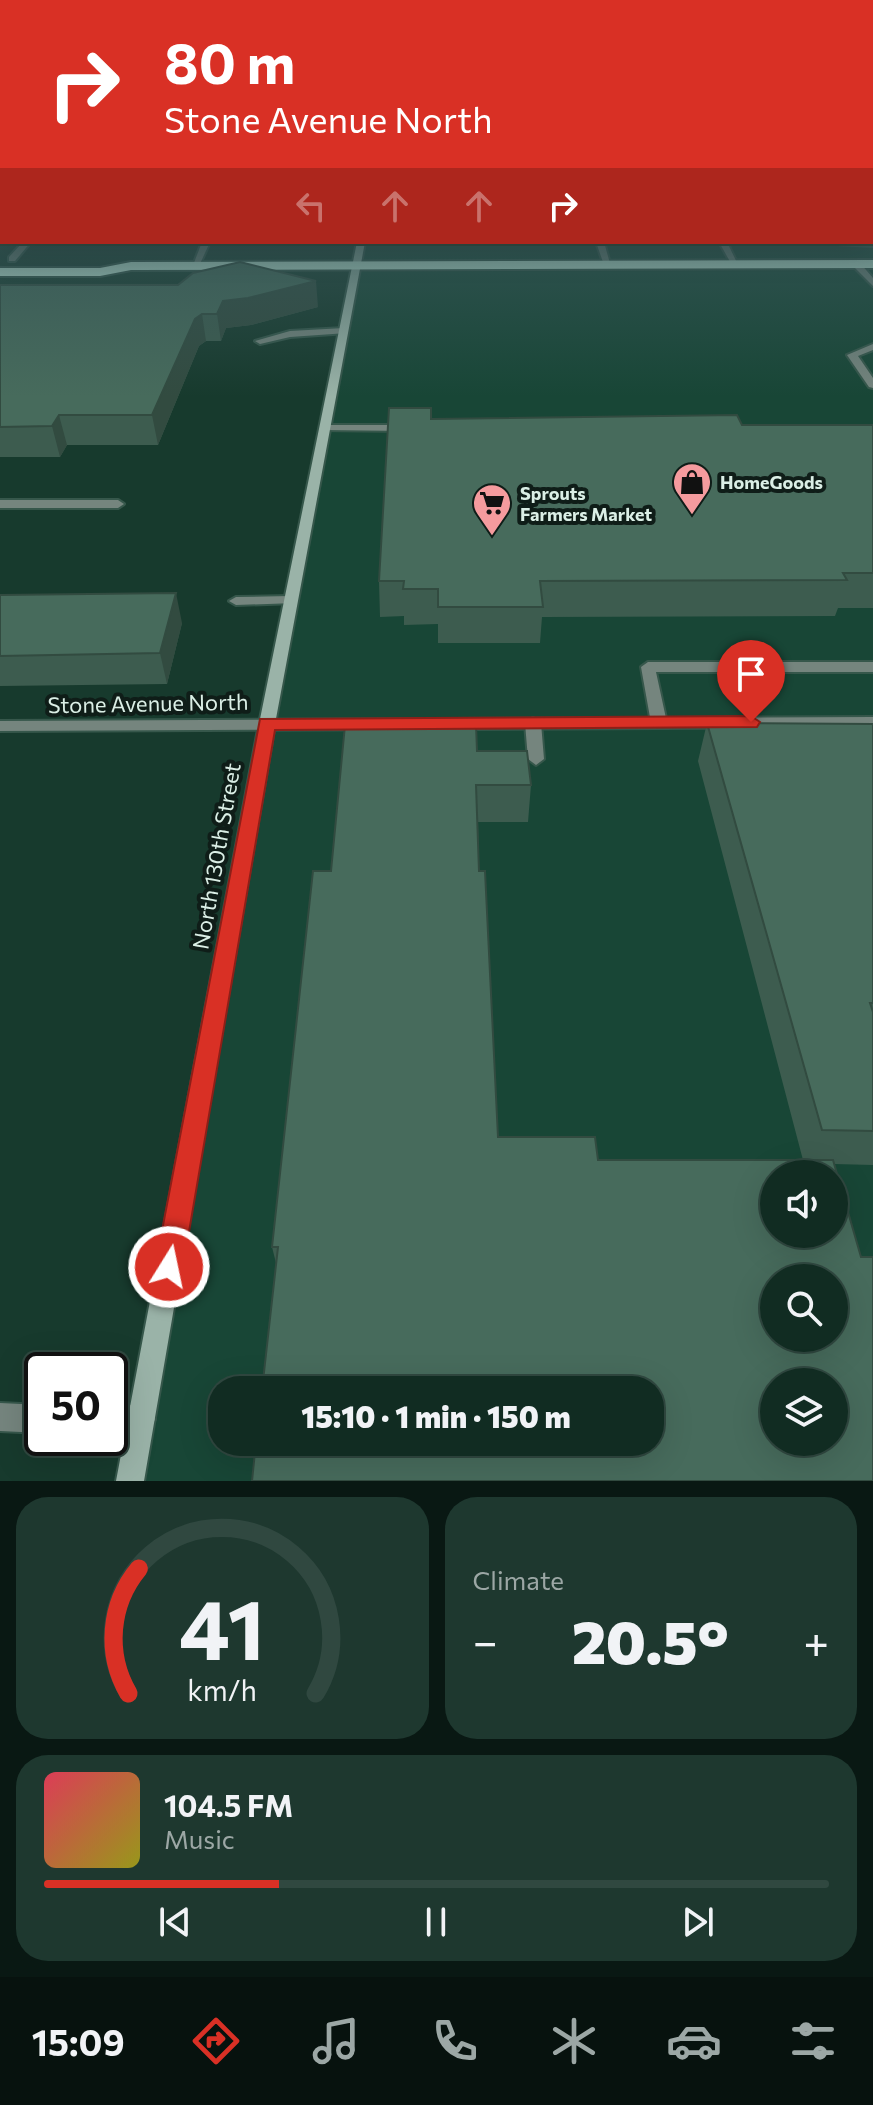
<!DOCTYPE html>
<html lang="en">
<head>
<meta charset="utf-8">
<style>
	body { margin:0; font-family:Commissioner,sans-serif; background:#1e382f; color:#f1f3f6; height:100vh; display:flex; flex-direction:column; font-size:30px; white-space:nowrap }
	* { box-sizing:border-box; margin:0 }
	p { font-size:26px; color:#9ca7a5 }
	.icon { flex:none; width:44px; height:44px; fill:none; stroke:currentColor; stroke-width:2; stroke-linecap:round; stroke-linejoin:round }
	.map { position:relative; height:1481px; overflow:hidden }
	.drawer { display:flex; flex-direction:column; gap:16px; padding:16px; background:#091813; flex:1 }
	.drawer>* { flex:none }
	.top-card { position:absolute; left:0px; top:0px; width:874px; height:244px; box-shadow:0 8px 32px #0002,0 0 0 2px #304840; background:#d93025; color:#fff; overflow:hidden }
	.tools { position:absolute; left:760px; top:1160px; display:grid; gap:16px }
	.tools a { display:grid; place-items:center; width:88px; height:88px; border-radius:50%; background:#112c22; box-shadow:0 8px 32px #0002,0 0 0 2px #304840; font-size:40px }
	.speed { position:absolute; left:24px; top:1352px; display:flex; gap:16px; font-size:40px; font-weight:700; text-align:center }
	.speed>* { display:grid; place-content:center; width:104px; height:104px; border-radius:50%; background:#112c22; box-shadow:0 8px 32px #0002,0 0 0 2px #304840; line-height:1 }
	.speed .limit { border:4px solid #111; border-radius:12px; background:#fff; color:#111 }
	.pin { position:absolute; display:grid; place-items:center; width:68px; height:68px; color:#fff; margin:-82px -34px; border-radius:50% 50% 50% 0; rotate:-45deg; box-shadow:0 0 8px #0007 }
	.pin .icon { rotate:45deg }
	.me { position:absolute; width:88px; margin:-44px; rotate:10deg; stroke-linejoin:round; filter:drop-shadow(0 0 6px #0008) }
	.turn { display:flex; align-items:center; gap:28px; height:168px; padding:0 32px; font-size:36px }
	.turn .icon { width:104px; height:104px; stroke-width:2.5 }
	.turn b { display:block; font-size:56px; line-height:68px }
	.lanes { display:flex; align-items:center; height:76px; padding:0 32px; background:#0003; justify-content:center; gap:40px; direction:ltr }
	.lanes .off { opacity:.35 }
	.big { font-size:60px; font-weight:800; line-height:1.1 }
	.drawer .card { flex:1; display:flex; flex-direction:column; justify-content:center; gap:12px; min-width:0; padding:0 28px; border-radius:32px; background:#1e382f }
	.drawer .dial { align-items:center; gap:0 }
	.dial svg { height:208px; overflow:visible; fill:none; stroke:#304840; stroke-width:7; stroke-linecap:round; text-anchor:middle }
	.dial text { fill:#f1f3f6; stroke:none }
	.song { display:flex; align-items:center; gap:24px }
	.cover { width:96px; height:96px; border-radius:12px; background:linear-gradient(135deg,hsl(350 70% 55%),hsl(60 70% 35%)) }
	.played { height:8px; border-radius:4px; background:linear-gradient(90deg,#d93025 30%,#304840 30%) }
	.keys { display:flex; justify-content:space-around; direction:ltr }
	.heat { display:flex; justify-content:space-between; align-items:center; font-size:44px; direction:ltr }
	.drawer .tiles { flex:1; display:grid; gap:16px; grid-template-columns:1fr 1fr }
	.card:last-child { grid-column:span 2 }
	.trip { position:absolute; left:208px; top:1376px; width:456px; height:80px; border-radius:32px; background:#112c22; box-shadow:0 8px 32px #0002,0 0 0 2px #304840; font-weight:800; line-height:80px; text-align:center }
	.dock { display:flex; height:128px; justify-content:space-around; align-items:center; background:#07120e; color:#9ca7a5 }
	.dock .icon { width:56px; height:56px }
	.dock .active { color:#d93025 }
	.dock b { font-size:36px; color:#f1f3f6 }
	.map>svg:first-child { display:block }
	.built { fill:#184636; fill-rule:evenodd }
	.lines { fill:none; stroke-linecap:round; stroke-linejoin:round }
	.lane-casing { stroke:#36574b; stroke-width:4 }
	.street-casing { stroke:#36574b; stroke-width:4 }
	.secondary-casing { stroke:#36574b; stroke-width:4 }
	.highway-casing { stroke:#36574b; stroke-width:4 }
	.lane { fill:#75857e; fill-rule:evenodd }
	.street { fill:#75857e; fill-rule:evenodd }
	.secondary { fill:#9ab3a8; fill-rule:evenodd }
	.highway { fill:#d1f8e7; fill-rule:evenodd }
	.wall { fill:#3d5c4f }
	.shaded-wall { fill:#324b40 }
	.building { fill:#476b5c; stroke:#324b40; stroke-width:2; fill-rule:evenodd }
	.route { fill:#d93025; stroke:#8d1f18; stroke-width:2 }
	.labels { text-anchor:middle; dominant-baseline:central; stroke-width:8; stroke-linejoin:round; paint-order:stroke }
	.far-poi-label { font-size:18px; font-weight:bold; fill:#dbefe6; stroke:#0f1d18; text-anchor:start }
	.street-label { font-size:22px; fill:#dbefe6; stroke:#0f1d18 }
</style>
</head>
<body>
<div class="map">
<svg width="873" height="1481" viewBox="0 0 873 1481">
	<rect width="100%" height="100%" fill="#173a2d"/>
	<!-- built -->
	<path class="built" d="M 873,190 L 873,1481 L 130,1481 L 361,242 L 872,242 ZM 774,1174 L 834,1174 L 834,1234 L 774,1234 ZM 774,1278 L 834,1278 L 834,1338 L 774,1338 ZM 774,1382 L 834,1382 L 834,1442 L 774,1442 ZM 222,1390 L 650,1390 L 650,1442 L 222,1442 Z"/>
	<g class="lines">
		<!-- lane casing -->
		<g class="lane-casing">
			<path id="lane" d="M 0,238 L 2,238 L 3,242 L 0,242 Z
				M 202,242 L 210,242 L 199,266 L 192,268 Z
				M 596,242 L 604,242 L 611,267 L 604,265 Z
				M 719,242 L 727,242 L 739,267 L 733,267 Z
				M 832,242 L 873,242 L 873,246 L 836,244 Z
				M 854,263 L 860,263 L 873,278 L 873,286 L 854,267 Z
				M 344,328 L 347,329 L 347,333 L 290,337 L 260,344 L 255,341 L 290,331 Z
				M 873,344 L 873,350 L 858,356 L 873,378 L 873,388 L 869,387 L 847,355 Z
				M 325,425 L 407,425 L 412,428 L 407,431 L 321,430 L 320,428 Z
				M 0,500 L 118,500 L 124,504 L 118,508 L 0,508 Z
				M 290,596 L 295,597 L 297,600 L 295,603 L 236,605 L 229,601 L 236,597 Z
				M 648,662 L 873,662 L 873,672 L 656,672 L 667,723 L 659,728 L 651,723 L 641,667 Z
				M 533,718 L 541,723 L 544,759 L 536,765 L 528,759 L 525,723 Z
				M 0,1403 L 42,1405 L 42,1433 L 0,1431 Z
				M 110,1405 L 141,1405 L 151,1409 L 155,1419 L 151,1429 L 141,1433 L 110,1433 Z"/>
		</g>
		<!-- street casing -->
		<g class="street-casing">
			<path id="street" d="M 23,242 L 31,242 L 15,261 L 9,261 L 9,257 Z
				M 873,717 L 873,727 L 0,731 L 0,721 Z"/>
		</g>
		<!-- secondary casing -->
		<g class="secondary-casing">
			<path id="secondary" d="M 357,242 L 365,242 L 275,724 L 144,1481 L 116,1481 L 259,724 Z"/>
		</g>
		<!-- highway casing -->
		<g class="highway-casing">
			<path id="highway" d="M 873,260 L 873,268 L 131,270 L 100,276 L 0,276 L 0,268 L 100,268 L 131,262 Z"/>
		</g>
		<!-- lane -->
		<use href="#lane" class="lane"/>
		<!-- street -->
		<use href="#street" class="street"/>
		<!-- secondary -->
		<use href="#secondary" class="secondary"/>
		<!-- highway -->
		<use href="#highway" class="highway"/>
	</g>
	<!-- wall -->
	<path class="wall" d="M 0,285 L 318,307 L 251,325 L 226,328 L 221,341 L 206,341 L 199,346 L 158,445 L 67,445 L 60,457 L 0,457 Z
		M 431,419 L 742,425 L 873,425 L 873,608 L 838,608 L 835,616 L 542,617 L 540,643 L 438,643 L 438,624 L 404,625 L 404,616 L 380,617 L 379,581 Z
		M 0,595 L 182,623 L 167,684 L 0,686 Z
		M 707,723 L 873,724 L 873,1165 L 834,1164 L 276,1263 L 272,1247 L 331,871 L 477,751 L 531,785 L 528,822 L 478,822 L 479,871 L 498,1137 L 598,1160 L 803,1160 L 698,761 Z"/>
	<!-- shaded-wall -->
	<path class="shaded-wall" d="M 0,190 L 2,190 L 2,204 L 0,206 Z
		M 316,281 L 318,307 L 251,325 L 226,328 L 221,341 L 217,314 L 223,301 Z
		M 202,314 L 206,341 L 199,346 L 158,445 L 152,415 L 195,319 Z
		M 59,415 L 67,445 L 60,457 L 52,426 Z
		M 176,593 L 182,623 L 167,684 L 160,653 Z"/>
	<!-- building -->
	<path class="building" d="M 240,262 L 316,281 L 248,298 L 223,301 L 217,314 L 202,314 L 195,319 L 152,415 L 59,415 L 52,426 L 0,427 L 0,285 L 178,285 L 193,273 Z
		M 389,408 L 431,408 L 431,419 L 737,415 L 742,425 L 873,425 L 873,573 L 843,573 L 847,580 L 540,581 L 543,607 L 438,607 L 438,589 L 403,589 L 404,581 L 379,581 Z
		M 176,593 L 160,653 L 0,656 L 0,595 Z
		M 707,723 L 873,724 L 873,1003 L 870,1003 L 873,1012 L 873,1131 L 822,1130 Z
		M 476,724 L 477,751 L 527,751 L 531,785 L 476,785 L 479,871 L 485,871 L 498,1137 L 595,1137 L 598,1160 L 833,1160 L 861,1257 L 873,1257 L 873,1481 L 252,1481 L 256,1442 L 650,1442 L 650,1390 L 262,1390 L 278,1247 L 272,1247 L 313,871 L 331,871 L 345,725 ZM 774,1174 L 834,1174 L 834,1234 L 774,1234 ZM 774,1278 L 834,1278 L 834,1338 L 774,1338 ZM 774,1382 L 834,1382 L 834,1442 L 774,1442 Z"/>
	<!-- sky -->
	<linearGradient id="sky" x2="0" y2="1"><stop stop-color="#0d2019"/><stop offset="0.48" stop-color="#365557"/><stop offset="1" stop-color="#365557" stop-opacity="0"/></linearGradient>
	<rect width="873" height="397" fill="url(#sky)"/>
	<!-- route -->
	<path class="route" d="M 751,716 L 760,722 L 757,727 L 275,730 L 183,1267 L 179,1277 L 169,1281 L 159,1277 L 155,1267 L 260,719 Z"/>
	<!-- icons -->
	<defs>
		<g id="shop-pin" transform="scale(2)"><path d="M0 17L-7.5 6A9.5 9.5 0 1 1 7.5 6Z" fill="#f59b9e" stroke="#0f1d18"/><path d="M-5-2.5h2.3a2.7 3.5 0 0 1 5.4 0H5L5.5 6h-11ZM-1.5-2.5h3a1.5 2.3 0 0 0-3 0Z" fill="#111"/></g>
		<g id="supermarket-pin" transform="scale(2)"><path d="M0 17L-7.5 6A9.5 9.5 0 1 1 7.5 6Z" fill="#f59b9e" stroke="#0f1d18"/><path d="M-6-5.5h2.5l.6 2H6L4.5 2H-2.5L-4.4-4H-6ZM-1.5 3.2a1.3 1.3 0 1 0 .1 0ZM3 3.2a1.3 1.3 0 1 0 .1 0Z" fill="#111"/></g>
	</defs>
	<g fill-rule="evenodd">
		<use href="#shop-pin" x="692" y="482"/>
		<use href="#supermarket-pin" x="492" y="503"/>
	</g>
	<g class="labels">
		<!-- far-poi labels -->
		<g class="far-poi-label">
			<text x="720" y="482">HomeGoods</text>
			<text x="520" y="493">Sprouts<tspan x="520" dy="21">Farmers Market</tspan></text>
		</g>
		<!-- street labels -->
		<g class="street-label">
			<text transform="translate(148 703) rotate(-1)">Stone Avenue North</text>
			<text transform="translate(216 856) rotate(-80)">North 130th Street</text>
		</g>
	</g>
</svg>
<div class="tools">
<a><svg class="icon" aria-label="sound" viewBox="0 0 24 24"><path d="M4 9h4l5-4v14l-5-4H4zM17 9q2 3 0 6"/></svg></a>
<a><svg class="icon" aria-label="search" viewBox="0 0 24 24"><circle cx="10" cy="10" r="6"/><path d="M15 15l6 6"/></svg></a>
<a><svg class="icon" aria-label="layers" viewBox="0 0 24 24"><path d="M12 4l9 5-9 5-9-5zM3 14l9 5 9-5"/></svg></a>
</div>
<div class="speed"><div class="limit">50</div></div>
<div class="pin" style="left:751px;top:722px;background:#d93025"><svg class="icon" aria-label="arrive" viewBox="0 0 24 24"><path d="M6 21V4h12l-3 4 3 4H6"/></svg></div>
<svg class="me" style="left:169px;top:1267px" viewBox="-20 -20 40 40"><circle r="17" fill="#d93025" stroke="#fff" stroke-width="3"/><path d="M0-11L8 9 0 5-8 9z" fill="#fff"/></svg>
<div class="trip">15:10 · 1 min · 150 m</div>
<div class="top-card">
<div class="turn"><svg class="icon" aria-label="right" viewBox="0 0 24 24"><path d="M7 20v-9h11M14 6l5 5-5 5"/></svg><div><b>80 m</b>Stone Avenue North</div></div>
<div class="lanes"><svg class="icon off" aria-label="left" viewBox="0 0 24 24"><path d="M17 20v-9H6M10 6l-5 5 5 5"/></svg><svg class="icon off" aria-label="ahead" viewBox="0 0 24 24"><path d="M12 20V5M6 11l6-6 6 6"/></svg><svg class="icon off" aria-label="ahead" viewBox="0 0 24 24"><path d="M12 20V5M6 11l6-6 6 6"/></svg><svg class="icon" aria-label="right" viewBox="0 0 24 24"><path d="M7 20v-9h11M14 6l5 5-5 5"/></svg></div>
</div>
</div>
<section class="drawer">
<div class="tiles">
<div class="card dial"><svg viewBox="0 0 100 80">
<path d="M14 69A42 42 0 1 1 86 69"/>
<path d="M14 69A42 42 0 0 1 18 21" stroke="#d93025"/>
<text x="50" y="56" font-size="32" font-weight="700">41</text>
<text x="50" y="72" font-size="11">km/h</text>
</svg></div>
<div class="card"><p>Climate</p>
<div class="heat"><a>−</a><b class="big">20.5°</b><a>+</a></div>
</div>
<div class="card">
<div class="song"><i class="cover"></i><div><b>104.5 FM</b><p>Music</p></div></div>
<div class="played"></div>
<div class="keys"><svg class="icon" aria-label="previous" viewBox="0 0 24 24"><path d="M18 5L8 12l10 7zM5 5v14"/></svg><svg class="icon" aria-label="pause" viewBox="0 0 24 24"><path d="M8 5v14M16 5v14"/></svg><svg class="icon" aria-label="next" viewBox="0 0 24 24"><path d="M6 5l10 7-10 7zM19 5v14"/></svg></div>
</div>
</div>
</section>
<nav class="dock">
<b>15:09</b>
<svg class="icon active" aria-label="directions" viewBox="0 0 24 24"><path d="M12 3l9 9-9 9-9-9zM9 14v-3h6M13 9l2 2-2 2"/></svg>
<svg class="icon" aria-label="music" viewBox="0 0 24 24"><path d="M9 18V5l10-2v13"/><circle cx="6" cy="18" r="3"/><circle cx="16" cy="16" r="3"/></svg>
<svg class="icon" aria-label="phone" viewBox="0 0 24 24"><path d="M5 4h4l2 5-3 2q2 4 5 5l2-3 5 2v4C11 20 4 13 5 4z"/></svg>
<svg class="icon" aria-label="climate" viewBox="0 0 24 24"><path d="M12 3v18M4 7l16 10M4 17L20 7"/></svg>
<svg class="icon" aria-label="car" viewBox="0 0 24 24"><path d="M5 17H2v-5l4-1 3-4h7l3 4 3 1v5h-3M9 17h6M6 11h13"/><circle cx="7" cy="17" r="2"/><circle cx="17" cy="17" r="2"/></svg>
<svg class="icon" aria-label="filters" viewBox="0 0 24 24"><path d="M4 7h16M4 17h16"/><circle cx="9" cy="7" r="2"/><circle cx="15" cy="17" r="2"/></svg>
</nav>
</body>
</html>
